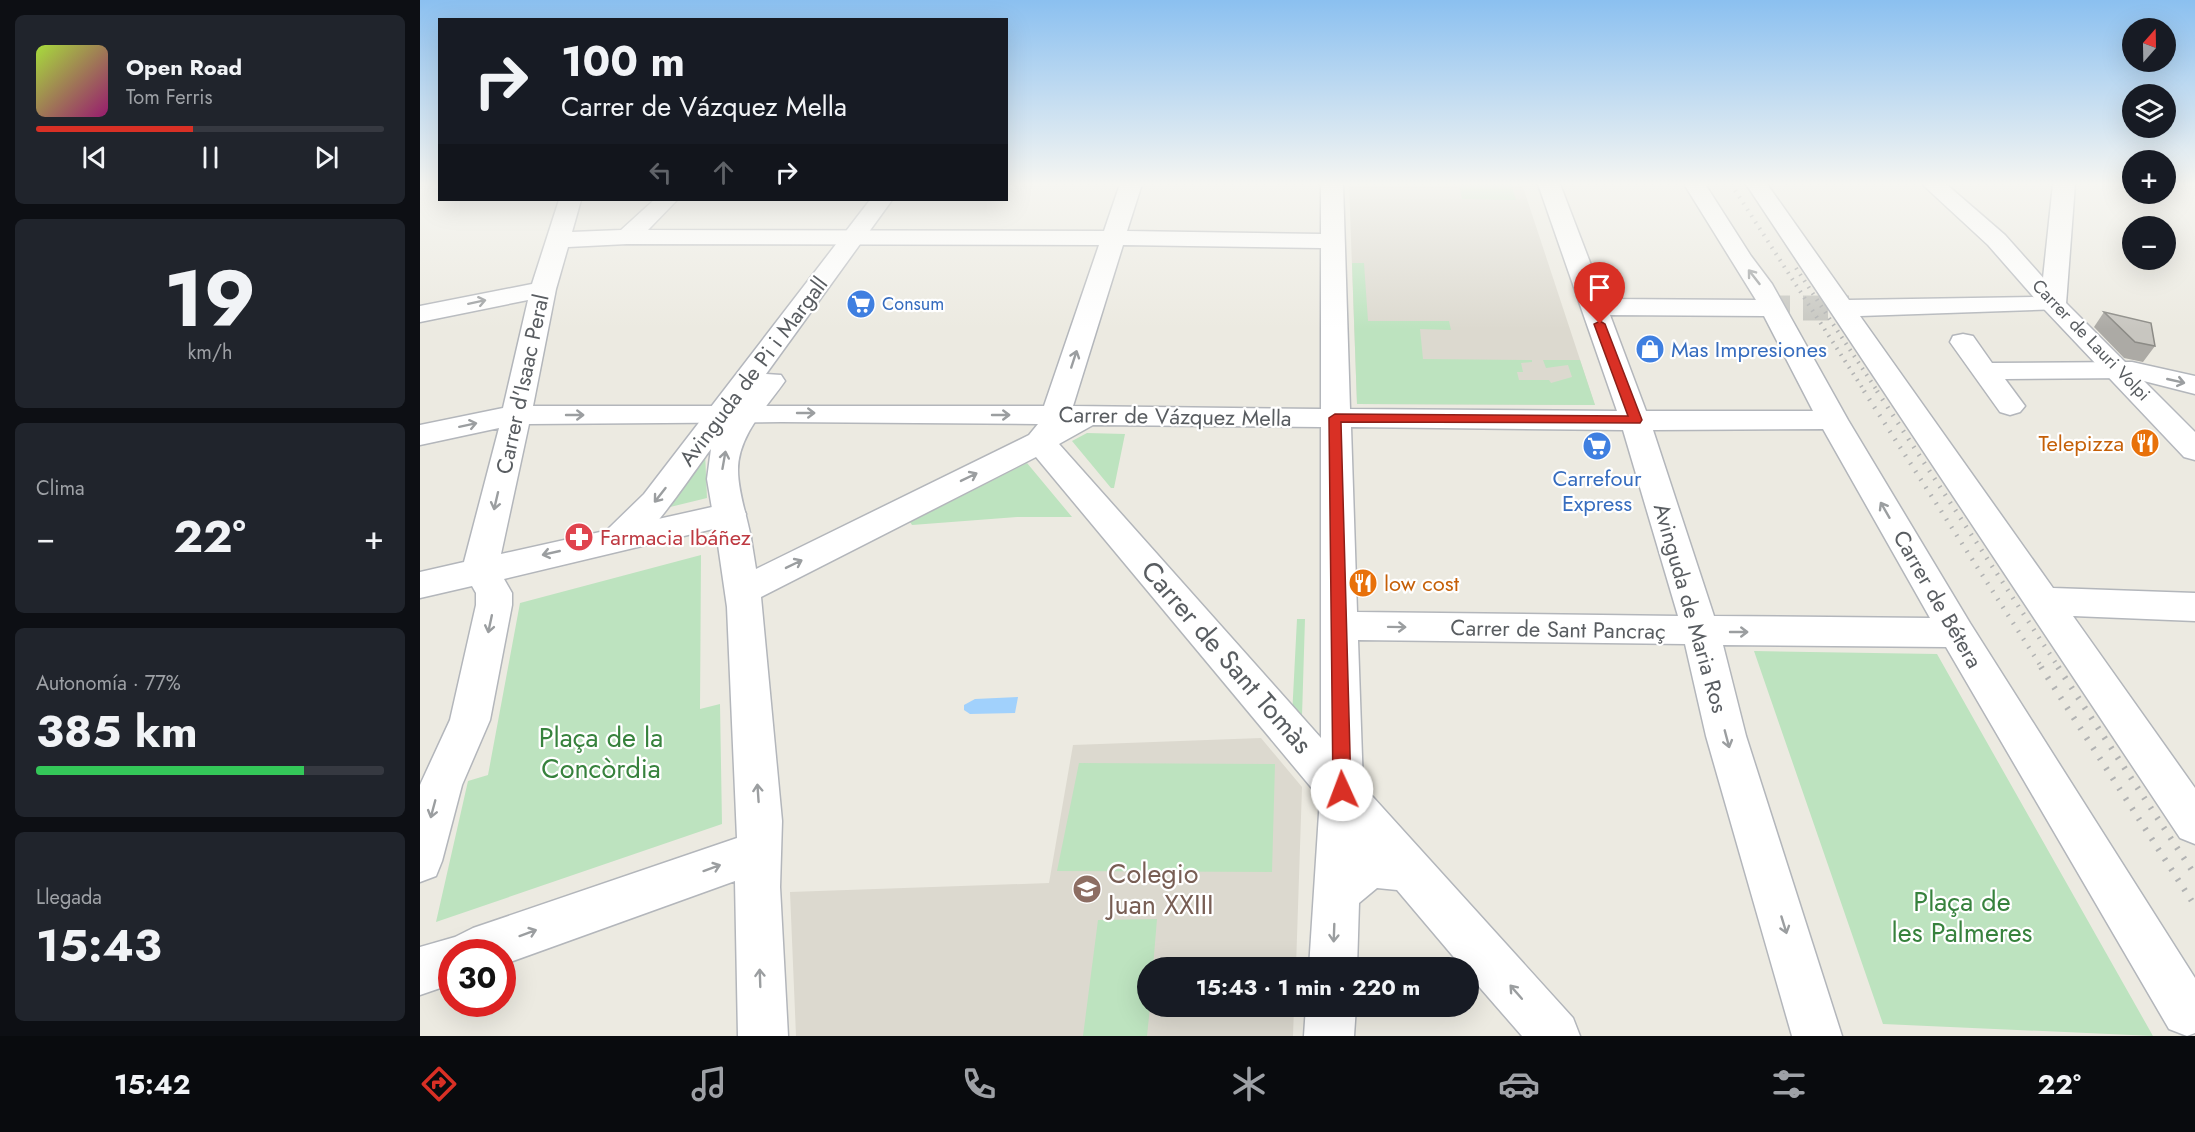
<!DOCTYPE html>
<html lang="es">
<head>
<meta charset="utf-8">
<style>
	body { margin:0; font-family:Jost,sans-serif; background:#20242c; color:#f1f3f6; height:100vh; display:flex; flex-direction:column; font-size:22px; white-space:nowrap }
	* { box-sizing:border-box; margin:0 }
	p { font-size:20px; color:#9ea1a6 }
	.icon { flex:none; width:33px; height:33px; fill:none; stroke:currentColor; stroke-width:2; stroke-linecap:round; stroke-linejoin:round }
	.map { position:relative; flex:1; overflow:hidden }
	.sheet { display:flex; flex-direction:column; gap:15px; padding:15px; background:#0d0f14; width:420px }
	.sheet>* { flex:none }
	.top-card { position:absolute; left:18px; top:18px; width:570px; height:183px; border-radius:0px; box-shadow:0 6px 24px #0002; background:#171b24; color:#f1f3f6; overflow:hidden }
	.needle { width:39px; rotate:20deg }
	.controls { position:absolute; left:1702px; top:18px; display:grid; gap:12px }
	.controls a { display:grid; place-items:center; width:54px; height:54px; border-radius:50%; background:#171b24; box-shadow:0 6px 24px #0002; font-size:30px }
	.speed { position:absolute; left:18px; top:939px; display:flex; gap:12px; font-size:30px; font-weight:700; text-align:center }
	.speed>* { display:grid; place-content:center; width:78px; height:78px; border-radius:50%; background:#171b24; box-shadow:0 6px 24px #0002; line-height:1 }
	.speed .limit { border:9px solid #d22; background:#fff; color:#111 }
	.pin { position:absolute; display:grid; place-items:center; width:51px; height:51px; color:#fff; margin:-62px -26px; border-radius:50% 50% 50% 0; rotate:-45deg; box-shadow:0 0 6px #0007 }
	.pin .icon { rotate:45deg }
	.me { position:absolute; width:66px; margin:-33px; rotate:358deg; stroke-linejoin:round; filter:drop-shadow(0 0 4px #0008) }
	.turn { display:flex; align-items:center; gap:21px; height:126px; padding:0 24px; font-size:27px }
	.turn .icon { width:78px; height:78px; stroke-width:2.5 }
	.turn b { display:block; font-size:42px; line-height:51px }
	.lanes { display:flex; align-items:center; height:57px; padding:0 24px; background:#0003; justify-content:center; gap:30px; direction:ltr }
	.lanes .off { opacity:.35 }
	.big { font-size:45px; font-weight:700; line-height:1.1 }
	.sheet .card { flex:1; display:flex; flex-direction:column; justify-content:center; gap:9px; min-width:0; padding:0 21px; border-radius:9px; background:#20242c }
	.sheet .dial { align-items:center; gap:0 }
	.dial b { font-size:78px; line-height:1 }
	.song { display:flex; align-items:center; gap:18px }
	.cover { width:72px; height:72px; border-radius:9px; background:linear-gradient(135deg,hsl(80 70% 55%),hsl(320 70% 35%)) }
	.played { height:6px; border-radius:3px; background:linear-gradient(90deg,#d93025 45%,#363941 45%) }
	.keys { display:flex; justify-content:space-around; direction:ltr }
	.heat { display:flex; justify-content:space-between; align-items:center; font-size:33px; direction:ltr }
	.charge { height:9px; border-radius:4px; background:linear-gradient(90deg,#34c759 77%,#363941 0) }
	.trip { position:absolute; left:717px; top:957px; width:342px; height:60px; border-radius:30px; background:#171b24; box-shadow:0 6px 24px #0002; font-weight:700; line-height:60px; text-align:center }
	.dock { display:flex; height:96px; justify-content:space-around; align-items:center; background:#090b0e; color:#9ea1a6 }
	.dock .icon { width:42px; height:42px }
	.dock .active { color:#d93025 }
	.dock b { font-size:27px; color:#f1f3f6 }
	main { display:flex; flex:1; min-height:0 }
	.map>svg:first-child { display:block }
	.education { fill:#dcd9cf }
	.green { fill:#bde3bf }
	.water { fill:#a1d1fc }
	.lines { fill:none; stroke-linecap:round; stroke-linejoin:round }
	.street-tunnel { stroke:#c7c7c1; stroke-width:25; stroke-dasharray:25 13; stroke-linecap:butt }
	.street-casing { stroke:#b3b6bb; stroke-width:3 }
	.secondary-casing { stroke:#b4b7bd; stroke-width:3 }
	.street { fill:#fff; fill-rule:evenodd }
	.secondary { fill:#fff; fill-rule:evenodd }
	.rail-far2 { stroke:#b2b3b3; stroke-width:4; stroke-dasharray:1.5 6; stroke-linecap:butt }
	.rail-far1 { stroke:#b2b3b3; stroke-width:4.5; stroke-dasharray:1.5 8; stroke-linecap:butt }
	.rail { stroke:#b2b3b3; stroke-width:6; stroke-dasharray:2 10; stroke-linecap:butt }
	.wall { fill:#acaaa5 }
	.building { fill:#c8c6c0; stroke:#8c8b86; stroke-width:1.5 }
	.oneway { stroke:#9b9ea0 }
	.route { fill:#d93025; stroke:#8d1f18; stroke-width:1.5 }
	.labels { text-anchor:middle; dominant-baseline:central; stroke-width:4.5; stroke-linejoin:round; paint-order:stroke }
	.far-shop-label { font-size:18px; fill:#366cbe; stroke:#fff; text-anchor:start }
	.far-street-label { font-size:18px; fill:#595d61; stroke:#fff }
	.shop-label { font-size:22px; fill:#366cbe; stroke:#fff; text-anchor:start }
	.street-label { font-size:22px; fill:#595d61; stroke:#fff }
	.food-label { font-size:22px; fill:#c56008; stroke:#fff; text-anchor:end }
	.health-label { font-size:22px; fill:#be3a42; stroke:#fff; text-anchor:start }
	.near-street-label { font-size:27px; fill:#595d61; stroke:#fff }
	.near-park-label { font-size:27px; fill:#37823d; stroke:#fff }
	.near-education-label { font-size:27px; fill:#785e54; stroke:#fff; text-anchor:start }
</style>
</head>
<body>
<main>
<section class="sheet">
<div class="card">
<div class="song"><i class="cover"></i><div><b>Open Road</b><p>Tom Ferris</p></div></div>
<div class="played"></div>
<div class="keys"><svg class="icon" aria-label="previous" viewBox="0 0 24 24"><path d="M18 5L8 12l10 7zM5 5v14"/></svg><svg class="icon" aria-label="pause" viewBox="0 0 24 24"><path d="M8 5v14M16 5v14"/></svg><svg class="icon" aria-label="next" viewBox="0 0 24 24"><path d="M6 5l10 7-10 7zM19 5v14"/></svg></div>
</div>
<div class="card dial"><b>19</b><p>km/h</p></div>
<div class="card"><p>Clima</p>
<div class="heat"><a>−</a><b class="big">22°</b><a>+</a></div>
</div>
<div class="card"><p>Autonomía · 77%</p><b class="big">385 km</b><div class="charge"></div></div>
<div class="card"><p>Llegada</p><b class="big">15:43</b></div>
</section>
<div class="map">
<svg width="1775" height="1036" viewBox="0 0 1775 1036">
	<rect width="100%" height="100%" fill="#eceae1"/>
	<!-- education -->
	<path class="education" d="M 929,184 L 1102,184 L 1175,405 L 937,404 Z
		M 841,738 L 882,787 L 876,967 L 728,968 L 728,1006 L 874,1007 L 873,1036 L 376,1036 L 370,892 L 629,883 L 653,745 Z"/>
	<!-- green -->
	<path class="green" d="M 1039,184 L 1091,184 L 1096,200 L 1042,199 Z
		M 932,263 L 944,263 L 948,321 L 1029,321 L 1031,330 L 1000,329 L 1003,359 L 1112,360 L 1112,362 L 1101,363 L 1103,372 L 1097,372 L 1099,380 L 1129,380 L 1131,383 L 1152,377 L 1148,365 L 1126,368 L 1123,360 L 1160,360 L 1175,405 L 937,404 Z
		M 667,433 L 705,434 L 694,488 L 691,488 L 652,441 Z
		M 285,452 L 287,498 L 246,508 Z
		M 607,463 L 652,517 L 597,517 L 492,525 L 490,522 Z
		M 281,555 L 280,709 L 300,704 L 302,824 L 16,922 L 48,781 L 68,775 L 100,603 Z
		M 877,619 L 885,619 L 882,716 L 872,716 Z
		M 1334,651 L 1517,654 L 1733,1036 L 1463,1024 Z
		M 659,763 L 855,764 L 852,872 L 637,871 Z
		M 737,919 L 733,967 L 728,968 L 730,1007 L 727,1036 L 663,1036 L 678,920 Z"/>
	<!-- water -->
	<path class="water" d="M 598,697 L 595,713 L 550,714 L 544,710 L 544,705 L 555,699 Z"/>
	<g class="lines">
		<!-- street-tunnel -->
		<path class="street-tunnel" d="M 1345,308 L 1429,308"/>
		<!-- street casing -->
		<g class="street-casing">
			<path id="street" d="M 700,184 L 722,184 L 707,231 L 901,234 L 901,184 L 923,184 L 930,409 L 1197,411 L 1118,184 L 1140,184 L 1184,299 L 1336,300 L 1264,184 L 1285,184 L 1331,256 L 1352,284 L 1428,420 L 1550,623 L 1775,978 L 1775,1033 L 1767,1036 L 1749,1029 L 1526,647 L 1303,645 L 1326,736 L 1422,1036 L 1372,1036 L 1286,736 L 1265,644 L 938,640 L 943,786 L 1153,1018 L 1160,1036 L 1102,1036 L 1048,974 L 1048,968 L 1043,968 L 977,890 L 957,888 L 939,903 L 937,968 L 889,968 L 900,798 L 616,457 L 341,597 L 362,821 L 360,887 L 368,1036 L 318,1036 L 315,881 L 82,965 L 82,952 L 32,952 L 32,984 L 0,995 L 0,947 L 35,937 L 53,928 L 317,838 L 307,607 L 297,538 L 302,530 L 314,526 L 326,530 L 331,538 L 336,569 L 609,435 L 618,424 L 361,422 L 109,424 L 81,554 L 310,503 L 322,506 L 326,514 L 322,522 L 310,525 L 84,579 L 92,593 L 92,605 L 70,720 L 42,785 L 22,861 L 16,876 L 0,882 L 0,785 L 30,720 L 56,605 L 56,593 L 52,586 L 0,598 L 0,572 L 44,562 L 79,428 L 0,445 L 0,425 L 83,408 L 108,300 L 0,322 L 0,306 L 112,284 L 139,200 L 161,200 L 152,232 L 201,230 L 234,200 L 257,200 L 228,230 L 684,231 ZM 207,244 L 679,245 L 624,406 L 113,406 L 136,289 L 148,247 ZM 703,245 L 901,248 L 901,409 L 653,406 ZM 1190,315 L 1344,316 L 1393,411 L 1226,411 ZM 673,425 L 901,427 L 901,738 L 639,444 ZM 931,427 L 1203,430 L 1258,616 L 937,612 ZM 1403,429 L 1510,618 L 1294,616 L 1233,430 Z
				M 1326,184 L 1347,184 L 1429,300 L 1621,297 L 1633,184 L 1655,184 L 1646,304 L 1642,309 L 1440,316 L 1633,588 L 1775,593 L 1775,621 L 1653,616 L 1775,788 L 1775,844 L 1760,838 Z
				M 1543,334 L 1553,336 L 1572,363 L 1712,362 L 1775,376 L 1775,394 L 1712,378 L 1585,379 L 1605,406 L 1600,412 L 1590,415 L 1580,412 L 1530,342 L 1533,336 Z
				M 886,1006 L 936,1006 L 934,1036 L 884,1036 Z"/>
		</g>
		<!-- secondary casing -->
		<g class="secondary-casing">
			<path id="secondary" d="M 1502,184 L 1526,184 L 1585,235 L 1642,299 L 1775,432 L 1775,460 L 1764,457 L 1624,309 L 1568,245 Z
				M 450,200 L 472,200 L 346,374 L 361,375 L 365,381 C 347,407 318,435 318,470 C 318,492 327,516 331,538 L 326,546 L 314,550 L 302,546 L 297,538 L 287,479 L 291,449 C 274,471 233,535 211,546 C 203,550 196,548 188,545 L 183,537 L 188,529 L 224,494 Z"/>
		</g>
		<!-- street -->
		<use href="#street" class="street"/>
		<!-- secondary -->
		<use href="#secondary" class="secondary"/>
		<!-- rail-far2 -->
		<path class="rail-far2" d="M 1311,184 L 1445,392
			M 1376,268 L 1458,392"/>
		<!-- rail-far1 -->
		<path class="rail-far1" d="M 1444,391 L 1622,668
			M 1457,391 L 1639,668"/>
		<!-- rail -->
		<path class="rail" d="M 1621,667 L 1775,906
			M 1638,667 L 1775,875"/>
	</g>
	<!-- wall -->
	<path class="wall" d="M 1684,312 L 1735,346 L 1723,362 L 1704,358 L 1674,327 Z"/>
	<!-- building -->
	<path class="building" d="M 1684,312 L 1731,323 L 1735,346 L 1715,342 Z"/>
	<!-- one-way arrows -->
	<defs><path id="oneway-shaft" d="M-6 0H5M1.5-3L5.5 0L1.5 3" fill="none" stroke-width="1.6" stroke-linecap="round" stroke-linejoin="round" transform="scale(1.5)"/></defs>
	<g class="oneway">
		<use href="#oneway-shaft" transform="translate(1334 277) rotate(-128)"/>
		<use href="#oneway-shaft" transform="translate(57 302) rotate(-12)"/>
		<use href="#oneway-shaft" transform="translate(654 359) rotate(-72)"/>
		<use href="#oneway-shaft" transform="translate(1756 381) rotate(13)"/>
		<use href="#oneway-shaft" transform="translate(386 413)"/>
		<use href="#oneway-shaft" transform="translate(155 415)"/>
		<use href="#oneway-shaft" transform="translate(581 415)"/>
		<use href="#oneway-shaft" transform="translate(48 425) rotate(-12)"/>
		<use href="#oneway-shaft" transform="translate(304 460) rotate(-80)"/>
		<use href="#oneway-shaft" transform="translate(549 477) rotate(-26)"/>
		<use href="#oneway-shaft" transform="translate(240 495) rotate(128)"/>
		<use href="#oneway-shaft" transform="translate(76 501) rotate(103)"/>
		<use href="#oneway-shaft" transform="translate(1465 510) rotate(-120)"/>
		<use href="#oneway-shaft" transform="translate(131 553) rotate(167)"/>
		<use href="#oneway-shaft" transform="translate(374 564) rotate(-26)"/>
		<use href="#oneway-shaft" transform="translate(70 624) rotate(102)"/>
		<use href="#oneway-shaft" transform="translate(977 627) rotate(1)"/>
		<use href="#oneway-shaft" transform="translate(1319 632)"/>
		<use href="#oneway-shaft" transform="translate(1307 739) rotate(75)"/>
		<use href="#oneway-shaft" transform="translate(338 793) rotate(-94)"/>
		<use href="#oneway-shaft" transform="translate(13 809) rotate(105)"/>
		<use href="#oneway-shaft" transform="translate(292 868) rotate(-20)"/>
		<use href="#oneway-shaft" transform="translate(1364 925) rotate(73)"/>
		<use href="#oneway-shaft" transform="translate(108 933) rotate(-20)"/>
		<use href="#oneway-shaft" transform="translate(914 933) rotate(92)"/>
		<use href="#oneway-shaft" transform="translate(340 978) rotate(-92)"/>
		<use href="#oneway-shaft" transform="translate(1096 992) rotate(-131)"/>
	</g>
	<!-- sky -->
	<linearGradient id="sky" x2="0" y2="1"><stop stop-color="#8bc0f0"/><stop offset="0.56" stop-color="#f6f6f2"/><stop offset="1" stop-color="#f6f6f2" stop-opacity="0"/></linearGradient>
	<rect width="1775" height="329" fill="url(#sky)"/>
	<!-- route -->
	<path class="route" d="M 1180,321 L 1185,324 L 1222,420 L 1220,423 L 921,422 L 931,790 L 928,796 L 922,798 L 916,796 L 913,790 L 909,418 L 915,414 L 1208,416 L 1174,324 Z"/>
	<!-- icons -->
	<defs>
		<g id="supermarket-disc" transform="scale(1.5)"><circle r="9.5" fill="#3f7fe0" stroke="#fff"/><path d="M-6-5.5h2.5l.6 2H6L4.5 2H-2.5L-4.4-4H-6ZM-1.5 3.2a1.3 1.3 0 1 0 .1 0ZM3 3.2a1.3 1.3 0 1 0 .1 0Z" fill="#fff"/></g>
		<g id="shop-disc" transform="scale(1.5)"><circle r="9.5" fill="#3f7fe0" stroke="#fff"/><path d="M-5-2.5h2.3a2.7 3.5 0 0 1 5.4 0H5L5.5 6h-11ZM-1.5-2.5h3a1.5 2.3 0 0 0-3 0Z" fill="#fff"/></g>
		<g id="restaurant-disc" transform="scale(1.5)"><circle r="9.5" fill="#e8710a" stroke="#fff"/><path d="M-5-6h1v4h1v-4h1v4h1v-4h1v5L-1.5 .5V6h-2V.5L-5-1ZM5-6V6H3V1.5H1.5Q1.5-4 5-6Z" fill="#fff"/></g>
		<g id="pharmacy-disc" transform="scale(1.5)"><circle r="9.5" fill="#e0444e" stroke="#fff"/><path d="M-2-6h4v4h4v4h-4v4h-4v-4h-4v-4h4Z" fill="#fff"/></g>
		<g id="school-disc" transform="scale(1.5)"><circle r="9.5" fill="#8d6e63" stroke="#fff"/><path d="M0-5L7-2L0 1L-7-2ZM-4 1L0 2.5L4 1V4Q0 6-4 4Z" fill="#fff"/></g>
	</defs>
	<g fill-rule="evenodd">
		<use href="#supermarket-disc" x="441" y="304"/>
		<use href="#shop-disc" x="1230" y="349"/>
		<use href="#restaurant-disc" x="1725" y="443"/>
		<use href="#supermarket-disc" x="1177" y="446"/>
		<use href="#pharmacy-disc" x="159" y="537"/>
		<use href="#restaurant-disc" x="943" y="583"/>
		<use href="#school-disc" x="667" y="889"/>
	</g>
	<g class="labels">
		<!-- far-shop labels -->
		<g class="far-shop-label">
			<text x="462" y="304">Consum</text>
		</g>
		<!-- far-street labels -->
		<g class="far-street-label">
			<text transform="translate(1671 340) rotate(46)">Carrer de Lauri Volpi</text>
		</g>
		<!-- shop labels -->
		<g class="shop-label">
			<text x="1251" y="349">Mas Impresiones</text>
			<text x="1177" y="478" text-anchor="middle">Carrefour<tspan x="1177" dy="25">Express</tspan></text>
		</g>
		<!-- street labels -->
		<g class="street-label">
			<text transform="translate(333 371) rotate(-53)">Avinguda de Pi i Margall</text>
			<text transform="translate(102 384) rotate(-78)">Carrer d'Isaac Peral</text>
			<text transform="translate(755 416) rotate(1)">Carrer de Vázquez Mella</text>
			<text transform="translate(1518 599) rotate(60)">Carrer de Bétera</text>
			<text transform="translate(1271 608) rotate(74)">Avinguda de Maria Ros</text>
			<text transform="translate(1138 629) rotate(1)">Carrer de Sant Pancraç</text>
		</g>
		<!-- food labels -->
		<g class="food-label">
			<text x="1704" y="443">Telepizza</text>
			<text x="964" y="583" text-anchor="start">low cost</text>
		</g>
		<!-- health labels -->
		<g class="health-label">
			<text x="180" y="537">Farmacia Ibáñez</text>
		</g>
		<!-- near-street labels -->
		<g class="near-street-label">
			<text transform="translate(807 657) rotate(49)">Carrer de Sant Tomàs</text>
		</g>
		<!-- near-park labels -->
		<g class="near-park-label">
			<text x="181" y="737">Plaça de la<tspan x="181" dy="31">Concòrdia</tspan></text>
			<text x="1542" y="901">Plaça de<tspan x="1542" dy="31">les Palmeres</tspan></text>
		</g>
		<!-- near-education labels -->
		<g class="near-education-label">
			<text x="688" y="873">Colegio<tspan x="688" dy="31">Juan XXIII</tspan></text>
		</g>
	</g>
</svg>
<div class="controls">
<a><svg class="needle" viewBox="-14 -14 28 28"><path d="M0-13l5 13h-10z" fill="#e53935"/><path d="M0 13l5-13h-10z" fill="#9ea1a6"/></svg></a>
<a><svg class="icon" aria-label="layers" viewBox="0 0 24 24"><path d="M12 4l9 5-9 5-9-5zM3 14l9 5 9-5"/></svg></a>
<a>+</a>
<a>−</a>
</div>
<div class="speed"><div class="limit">30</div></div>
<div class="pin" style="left:1180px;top:324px;background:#d93025"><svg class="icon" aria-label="arrive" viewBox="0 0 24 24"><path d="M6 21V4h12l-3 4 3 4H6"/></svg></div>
<svg class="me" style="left:922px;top:790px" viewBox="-20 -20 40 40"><circle r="19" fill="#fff"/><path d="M0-13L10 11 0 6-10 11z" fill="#d93025"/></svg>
<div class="trip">15:43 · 1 min · 220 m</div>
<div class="top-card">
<div class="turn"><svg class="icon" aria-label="right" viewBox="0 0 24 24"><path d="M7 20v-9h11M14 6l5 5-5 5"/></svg><div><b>100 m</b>Carrer de Vázquez Mella</div></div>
<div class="lanes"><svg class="icon off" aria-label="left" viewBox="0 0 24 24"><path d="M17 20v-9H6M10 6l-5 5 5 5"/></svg><svg class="icon off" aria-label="ahead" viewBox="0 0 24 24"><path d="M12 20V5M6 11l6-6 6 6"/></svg><svg class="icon" aria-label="right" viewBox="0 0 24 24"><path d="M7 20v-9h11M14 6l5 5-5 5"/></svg></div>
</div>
</div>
</main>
<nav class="dock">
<b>15:42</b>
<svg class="icon active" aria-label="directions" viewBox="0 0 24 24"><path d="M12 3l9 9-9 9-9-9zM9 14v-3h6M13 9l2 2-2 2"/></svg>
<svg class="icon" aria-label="music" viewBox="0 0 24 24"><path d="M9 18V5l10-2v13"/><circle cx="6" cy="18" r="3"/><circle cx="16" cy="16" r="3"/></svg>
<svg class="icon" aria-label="phone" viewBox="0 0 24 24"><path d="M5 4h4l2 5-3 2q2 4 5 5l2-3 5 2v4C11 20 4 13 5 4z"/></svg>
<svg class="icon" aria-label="climate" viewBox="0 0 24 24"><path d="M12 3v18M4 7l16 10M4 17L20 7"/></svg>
<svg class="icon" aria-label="car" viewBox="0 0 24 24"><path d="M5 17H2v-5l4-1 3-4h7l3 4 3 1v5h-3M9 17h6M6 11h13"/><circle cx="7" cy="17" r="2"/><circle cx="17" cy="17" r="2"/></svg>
<svg class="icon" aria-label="filters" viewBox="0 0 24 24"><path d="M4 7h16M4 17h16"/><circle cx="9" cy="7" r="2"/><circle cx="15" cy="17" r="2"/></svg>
<b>22°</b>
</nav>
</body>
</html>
